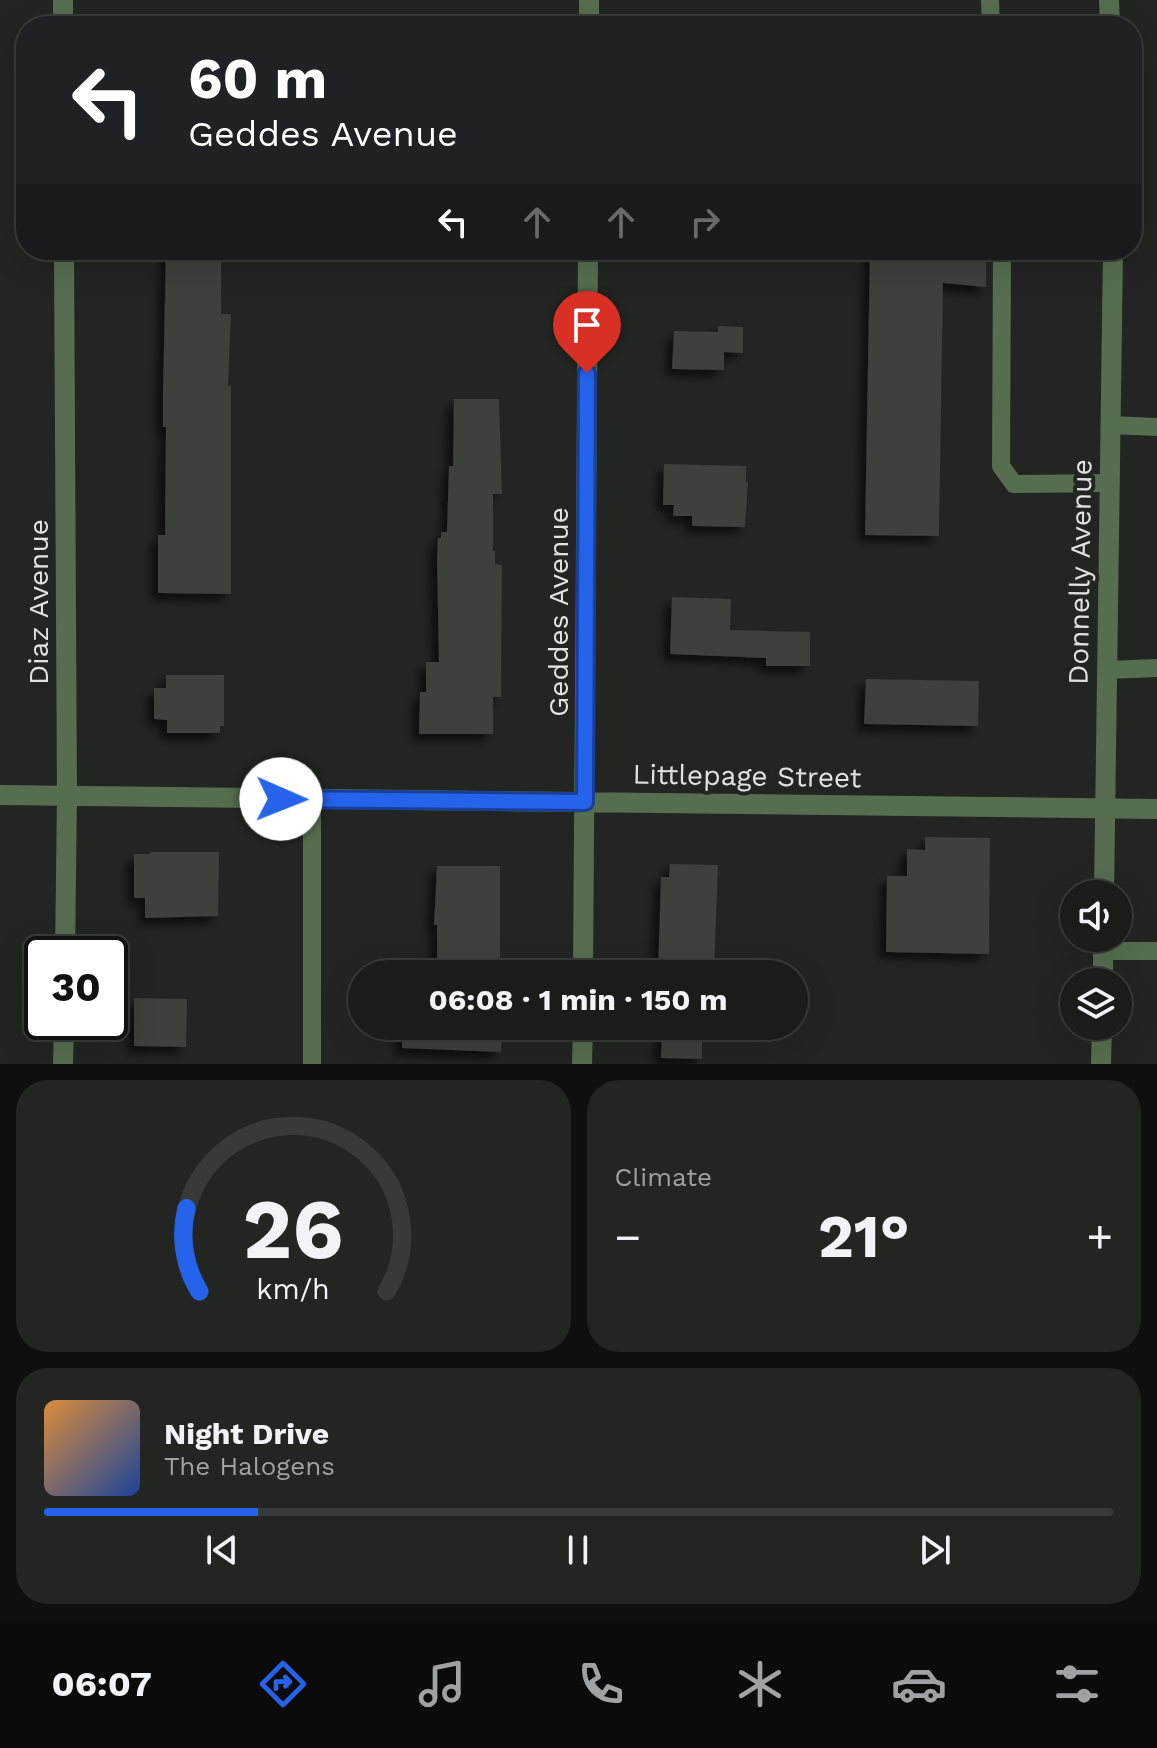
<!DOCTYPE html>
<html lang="en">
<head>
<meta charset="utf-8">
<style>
	body { margin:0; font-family:"Work Sans",sans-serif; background:#232522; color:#f1f3f6; height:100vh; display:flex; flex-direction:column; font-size:30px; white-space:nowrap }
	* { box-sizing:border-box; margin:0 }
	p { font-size:26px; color:#9fa1a2 }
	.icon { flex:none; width:44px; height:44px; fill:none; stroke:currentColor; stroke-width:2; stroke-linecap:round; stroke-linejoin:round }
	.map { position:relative; height:1064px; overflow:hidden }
	.details { display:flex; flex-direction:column; gap:16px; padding:16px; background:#0e0f0e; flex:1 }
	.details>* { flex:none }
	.hud { position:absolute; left:16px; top:16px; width:1126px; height:244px; border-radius:32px; box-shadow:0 8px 32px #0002,0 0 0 2px #383a38; background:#202124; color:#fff; overflow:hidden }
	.controls { position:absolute; left:1060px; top:880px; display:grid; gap:16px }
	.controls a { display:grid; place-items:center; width:72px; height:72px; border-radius:50%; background:#1a1c19; box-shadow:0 8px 32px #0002,0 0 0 2px #383a38; font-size:40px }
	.speed { position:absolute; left:24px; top:936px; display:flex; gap:16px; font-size:40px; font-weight:700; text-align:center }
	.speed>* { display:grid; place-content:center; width:104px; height:104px; border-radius:50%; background:#1a1c19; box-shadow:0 8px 32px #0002,0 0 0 2px #383a38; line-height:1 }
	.speed .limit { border:4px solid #111; border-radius:12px; background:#fff; color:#111 }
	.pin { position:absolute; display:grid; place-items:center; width:68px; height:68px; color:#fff; margin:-82px -34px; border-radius:50% 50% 50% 0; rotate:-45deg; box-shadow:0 0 8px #0007 }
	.pin .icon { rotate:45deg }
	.me { position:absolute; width:88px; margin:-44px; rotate:91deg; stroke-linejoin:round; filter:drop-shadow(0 0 6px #0008) }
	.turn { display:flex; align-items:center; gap:28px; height:168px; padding:0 40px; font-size:36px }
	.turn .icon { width:104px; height:104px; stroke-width:2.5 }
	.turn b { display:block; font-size:56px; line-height:68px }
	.lanes { display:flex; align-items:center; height:76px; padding:0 40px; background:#0003; justify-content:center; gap:40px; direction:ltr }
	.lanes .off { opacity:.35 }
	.big { font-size:60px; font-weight:700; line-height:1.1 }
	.details .tile { flex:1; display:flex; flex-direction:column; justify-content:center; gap:12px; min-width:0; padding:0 28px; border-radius:32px; background:#232522 }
	.details .dial { align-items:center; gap:0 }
	.dial svg { height:208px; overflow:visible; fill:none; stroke:#383a38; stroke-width:7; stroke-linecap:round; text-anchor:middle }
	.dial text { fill:#f1f3f6; stroke:none }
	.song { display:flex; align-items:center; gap:24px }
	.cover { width:96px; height:96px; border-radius:12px; background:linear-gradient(135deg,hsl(30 70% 55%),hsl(220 70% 35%)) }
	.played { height:8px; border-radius:4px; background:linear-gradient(90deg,#2563eb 20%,#383a38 20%) }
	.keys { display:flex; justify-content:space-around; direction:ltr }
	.heat { display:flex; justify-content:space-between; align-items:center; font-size:44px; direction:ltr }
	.details .tiles { flex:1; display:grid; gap:16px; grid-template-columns:1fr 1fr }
	.tile:last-child { grid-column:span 2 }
	.trip { position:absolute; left:348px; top:960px; width:460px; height:80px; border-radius:40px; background:#1a1c19; box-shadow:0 8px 32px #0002,0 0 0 2px #383a38; font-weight:700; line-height:80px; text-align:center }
	.tabs { display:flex; height:128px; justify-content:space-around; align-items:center; background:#0a0b0a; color:#9fa1a2 }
	.tabs .icon { width:56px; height:56px }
	.tabs .active { color:#2563eb }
	.tabs b { font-size:36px; color:#f1f3f6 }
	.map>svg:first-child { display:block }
	.building { fill:#3c3f3b; filter:url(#shadow) }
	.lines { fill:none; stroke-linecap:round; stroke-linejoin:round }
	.service { stroke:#566e4f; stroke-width:18 }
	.minor { stroke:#566e4f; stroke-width:20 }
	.route-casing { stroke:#184099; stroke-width:20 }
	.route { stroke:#2563eb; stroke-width:14 }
	.labels { text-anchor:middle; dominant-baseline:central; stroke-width:8; stroke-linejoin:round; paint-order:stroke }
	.street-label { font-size:28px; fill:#e0e2e0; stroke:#222521 }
</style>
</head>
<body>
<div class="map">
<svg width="1157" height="1064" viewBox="0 0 1157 1064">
	<defs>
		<filter id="shadow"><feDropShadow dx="-7" dy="7" stdDeviation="4" flood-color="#0009"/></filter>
	</defs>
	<rect width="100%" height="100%" fill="#222521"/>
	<!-- building -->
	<path class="building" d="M 166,250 L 221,250 L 221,314 L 231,314 L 228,386 L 231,386 L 231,594 L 158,593 L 158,535 L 165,535 L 166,427 L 163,427 L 163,393 Z
		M 870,250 L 986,250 L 986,287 L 943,283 L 939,536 L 865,535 Z
		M 718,326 L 743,327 L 743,353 L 724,352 L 724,370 L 672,369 L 674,331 L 718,332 Z
		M 454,399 L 499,399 L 502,494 L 493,494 L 493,551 L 495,551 L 495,564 L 502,565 L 501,697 L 493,697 L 493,734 L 419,734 L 420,692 L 426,692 L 426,662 L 439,662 L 437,557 L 438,538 L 441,538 L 441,532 L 447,532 L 449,466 L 453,466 Z
		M 664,464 L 746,466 L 746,482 L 748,482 L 745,527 L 692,526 L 692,516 L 673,516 L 674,505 L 663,505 Z
		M 672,597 L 731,599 L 730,630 L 810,632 L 810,666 L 766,666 L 766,658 L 670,654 Z
		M 166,675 L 224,675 L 224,726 L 220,726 L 220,733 L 167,733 L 167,720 L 154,719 L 154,688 L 166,688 Z
		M 866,679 L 979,681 L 978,726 L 864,724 Z
		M 925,837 L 990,838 L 989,954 L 886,952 L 887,876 L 907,876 L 907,849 L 925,850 Z
		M 150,852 L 219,852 L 218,916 L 145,918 L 145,898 L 134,898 L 134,854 L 150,854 Z
		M 670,864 L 718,865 L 714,974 L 658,974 L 661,877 L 669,877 Z
		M 437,866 L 500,866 L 500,963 L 437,961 L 437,925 L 434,925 Z
		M 134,998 L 187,999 L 186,1047 L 134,1046 Z
		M 402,1026 L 502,1026 L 501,1052 L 402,1048 Z
		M 662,1026 L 702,1026 L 702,1059 L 661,1058 Z"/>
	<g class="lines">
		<!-- service -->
		<path class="service" d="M 990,0 L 991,26
			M 1002,250 L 1001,466 L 1014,484 L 1110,483
			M 1111,425 L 1157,427
			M 1107,670 L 1157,668
			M 312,799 L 312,1064
			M 1103,951 L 1157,951"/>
		<!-- minor -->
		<path class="minor" d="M 63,0 L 63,26
			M 1109,0 L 1110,26
			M 589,26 L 589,0
			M 64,250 L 67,796 L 65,954
			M 0,795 L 1157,809
			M 1104,894 L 1113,250
			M 583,974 L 588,250
			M 1103,982 L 1103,938
			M 63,1064 L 64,1022
			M 582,1064 L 583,1026
			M 1101,1064 L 1102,1026"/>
	</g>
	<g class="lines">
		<!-- route casing -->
		<g class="route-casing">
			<path id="route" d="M 281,799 L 585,802 L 587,373"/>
		</g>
		<!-- route -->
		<use href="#route" class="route"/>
	</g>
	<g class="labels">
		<!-- street labels -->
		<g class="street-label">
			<text transform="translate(1080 572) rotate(-89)">Donnelly Avenue</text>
			<text transform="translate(38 602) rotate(-90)">Diaz Avenue</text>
			<text transform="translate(558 612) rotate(-90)">Geddes Avenue</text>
			<text transform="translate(747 776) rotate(1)">Littlepage Street</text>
		</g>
	</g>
</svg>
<div class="controls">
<a><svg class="icon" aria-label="sound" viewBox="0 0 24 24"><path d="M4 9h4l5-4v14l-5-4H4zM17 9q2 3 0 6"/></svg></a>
<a><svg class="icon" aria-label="layers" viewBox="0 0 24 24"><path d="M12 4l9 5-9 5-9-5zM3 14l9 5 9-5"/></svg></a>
</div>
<div class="speed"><div class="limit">30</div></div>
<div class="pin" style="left:587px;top:373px;background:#d93025"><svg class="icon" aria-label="arrive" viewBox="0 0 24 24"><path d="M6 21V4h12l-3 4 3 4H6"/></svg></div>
<svg class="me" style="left:281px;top:799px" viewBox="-20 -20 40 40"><circle r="19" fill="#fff"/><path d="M0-13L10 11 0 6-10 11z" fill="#2563eb"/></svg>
<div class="trip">06:08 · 1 min · 150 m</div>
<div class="hud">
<div class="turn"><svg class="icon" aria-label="left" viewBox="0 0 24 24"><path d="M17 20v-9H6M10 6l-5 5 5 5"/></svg><div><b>60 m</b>Geddes Avenue</div></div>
<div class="lanes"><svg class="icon" aria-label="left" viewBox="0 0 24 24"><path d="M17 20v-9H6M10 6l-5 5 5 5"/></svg><svg class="icon off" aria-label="ahead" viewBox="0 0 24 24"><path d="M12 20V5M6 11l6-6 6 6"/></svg><svg class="icon off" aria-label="ahead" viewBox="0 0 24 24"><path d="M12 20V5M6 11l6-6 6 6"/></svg><svg class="icon off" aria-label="right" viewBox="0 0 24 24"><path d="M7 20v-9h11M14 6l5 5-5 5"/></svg></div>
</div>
</div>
<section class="details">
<div class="tiles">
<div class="tile dial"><svg viewBox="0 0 100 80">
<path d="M14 69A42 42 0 1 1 86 69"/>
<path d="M14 69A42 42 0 0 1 9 37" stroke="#2563eb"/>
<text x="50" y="56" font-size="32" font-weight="700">26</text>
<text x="50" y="72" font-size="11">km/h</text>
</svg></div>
<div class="tile"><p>Climate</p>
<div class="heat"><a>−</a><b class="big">21°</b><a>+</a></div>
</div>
<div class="tile">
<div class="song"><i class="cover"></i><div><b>Night Drive</b><p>The Halogens</p></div></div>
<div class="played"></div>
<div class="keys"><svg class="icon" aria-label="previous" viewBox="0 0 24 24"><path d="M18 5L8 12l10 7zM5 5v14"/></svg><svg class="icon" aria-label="pause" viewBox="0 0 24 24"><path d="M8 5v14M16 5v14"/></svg><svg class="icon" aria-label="next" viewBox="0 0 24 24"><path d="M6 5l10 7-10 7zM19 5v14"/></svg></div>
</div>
</div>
</section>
<nav class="tabs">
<b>06:07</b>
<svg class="icon active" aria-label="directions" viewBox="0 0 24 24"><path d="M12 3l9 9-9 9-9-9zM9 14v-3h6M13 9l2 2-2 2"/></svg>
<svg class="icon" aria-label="music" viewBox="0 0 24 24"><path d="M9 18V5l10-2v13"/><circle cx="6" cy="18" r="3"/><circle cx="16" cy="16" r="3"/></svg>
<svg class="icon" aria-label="phone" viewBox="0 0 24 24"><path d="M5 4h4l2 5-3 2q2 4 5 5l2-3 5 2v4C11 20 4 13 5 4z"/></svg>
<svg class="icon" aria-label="climate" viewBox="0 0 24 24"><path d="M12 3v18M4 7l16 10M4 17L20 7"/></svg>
<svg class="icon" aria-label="car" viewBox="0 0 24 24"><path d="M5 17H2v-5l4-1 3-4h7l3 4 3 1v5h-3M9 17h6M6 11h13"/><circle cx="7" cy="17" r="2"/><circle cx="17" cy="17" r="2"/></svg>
<svg class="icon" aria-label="filters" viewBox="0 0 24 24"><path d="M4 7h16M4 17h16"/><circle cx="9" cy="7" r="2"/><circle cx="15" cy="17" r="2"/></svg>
</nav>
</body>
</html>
